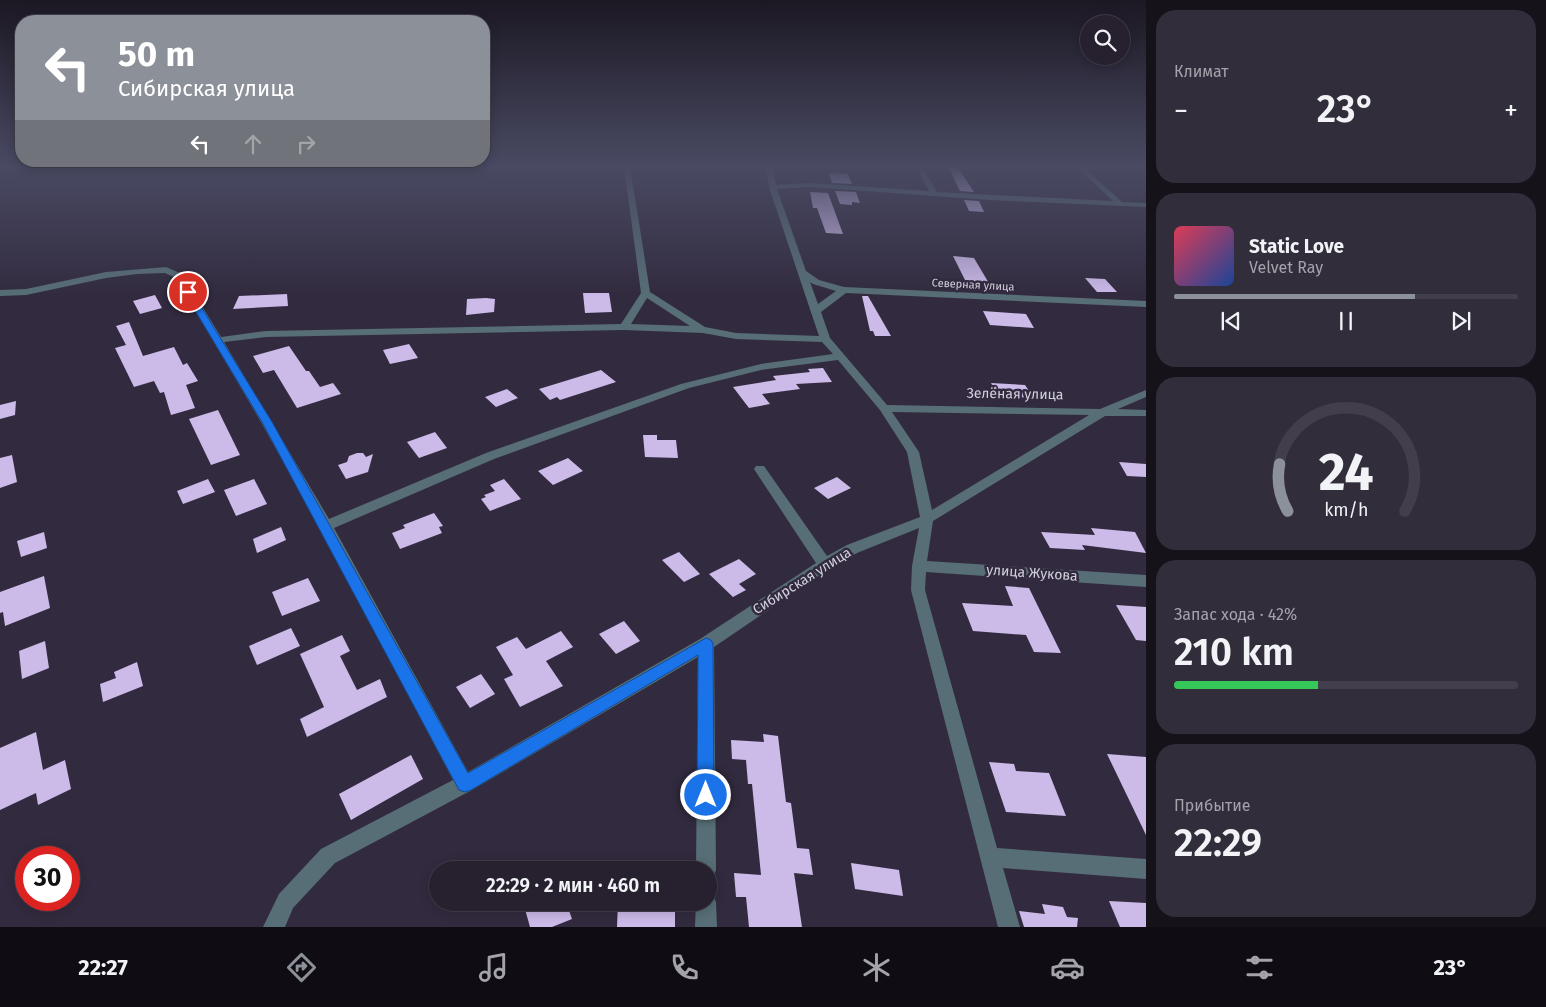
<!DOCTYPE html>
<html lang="ru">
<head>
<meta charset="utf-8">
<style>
	body { margin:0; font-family:"Fira Sans",sans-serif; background:#322d3b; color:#f1f3f6; height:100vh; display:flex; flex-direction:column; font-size:19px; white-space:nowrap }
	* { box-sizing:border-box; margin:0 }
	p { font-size:16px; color:#a4a3aa }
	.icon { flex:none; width:28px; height:28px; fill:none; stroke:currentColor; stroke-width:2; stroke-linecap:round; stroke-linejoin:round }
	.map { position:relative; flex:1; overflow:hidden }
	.details { display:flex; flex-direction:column; gap:10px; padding:10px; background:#15121a; width:400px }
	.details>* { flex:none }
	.guide { position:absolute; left:15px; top:15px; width:475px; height:152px; border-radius:20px; box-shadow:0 2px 12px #0003,0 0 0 1px #423e4b; background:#8c9099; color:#fff; overflow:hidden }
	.controls { position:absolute; left:1080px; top:15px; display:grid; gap:10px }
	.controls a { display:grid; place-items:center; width:50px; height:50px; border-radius:50%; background:#26202f; box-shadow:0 2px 12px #0003,0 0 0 1px #423e4b; font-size:25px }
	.speed { position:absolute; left:15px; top:846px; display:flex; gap:10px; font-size:25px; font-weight:700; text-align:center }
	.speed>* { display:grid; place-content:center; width:65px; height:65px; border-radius:50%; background:#26202f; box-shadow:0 2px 12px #0003,0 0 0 1px #423e4b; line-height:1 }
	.speed .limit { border:8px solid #d22; background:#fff; color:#111 }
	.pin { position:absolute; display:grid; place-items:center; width:42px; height:42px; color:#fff; margin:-21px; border:2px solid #fff; border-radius:50%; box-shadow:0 1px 5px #0007 }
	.me { position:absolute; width:55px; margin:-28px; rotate:0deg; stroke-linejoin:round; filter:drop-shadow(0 0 4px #0008) }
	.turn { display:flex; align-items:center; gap:18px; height:105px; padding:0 20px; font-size:22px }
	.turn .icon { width:65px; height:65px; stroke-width:2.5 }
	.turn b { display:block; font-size:35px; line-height:42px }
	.lanes { display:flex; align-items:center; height:48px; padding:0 20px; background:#0003; justify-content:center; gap:25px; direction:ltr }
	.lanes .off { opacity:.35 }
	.big { font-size:38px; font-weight:600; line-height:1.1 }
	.details .widget { flex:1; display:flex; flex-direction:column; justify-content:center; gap:8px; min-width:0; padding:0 18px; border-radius:20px; background:#322d3b }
	.details .dial { align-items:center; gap:0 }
	.dial svg { height:130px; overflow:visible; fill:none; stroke:#423e4b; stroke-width:7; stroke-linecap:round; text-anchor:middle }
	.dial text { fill:#f1f3f6; stroke:none }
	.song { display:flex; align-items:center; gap:15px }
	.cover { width:60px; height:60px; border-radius:8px; background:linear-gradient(135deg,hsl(350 70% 55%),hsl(220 70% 35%)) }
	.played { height:5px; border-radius:2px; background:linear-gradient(90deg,#8c9099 70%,#423e4b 70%) }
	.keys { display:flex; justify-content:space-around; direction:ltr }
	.heat { display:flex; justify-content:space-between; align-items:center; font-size:28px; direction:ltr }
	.charge { height:8px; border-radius:4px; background:linear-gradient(90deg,#34c759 42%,#423e4b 0) }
	.trip { position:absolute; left:429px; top:861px; width:288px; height:50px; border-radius:25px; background:#26202f; box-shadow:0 2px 12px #0003,0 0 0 1px #423e4b; font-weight:600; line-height:50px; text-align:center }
	.menu { display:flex; height:80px; justify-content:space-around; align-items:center; background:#0f0d13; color:#a4a3aa }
	.menu .icon { width:35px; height:35px }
	.menu .active { color:#8c9099 }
	.menu b { font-size:22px; color:#f1f3f6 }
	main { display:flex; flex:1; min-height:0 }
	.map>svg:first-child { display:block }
	.building { fill:#ccbae9 }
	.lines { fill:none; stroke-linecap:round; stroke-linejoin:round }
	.minor { fill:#576e76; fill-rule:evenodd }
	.route { fill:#1a73e8; stroke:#114b97 }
	.labels { text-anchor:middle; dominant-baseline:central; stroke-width:5; stroke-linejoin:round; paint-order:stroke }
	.far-street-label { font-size:11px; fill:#d3cfdc; stroke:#322b3f }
	.street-label { font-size:14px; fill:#d3cfdc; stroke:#322b3f }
</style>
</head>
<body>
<main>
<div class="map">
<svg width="1146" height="927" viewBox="0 0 1146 927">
	<rect width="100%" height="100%" fill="#322b3f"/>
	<!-- building -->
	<path class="building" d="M 948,166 L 957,166 L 974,192 L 960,191 Z
		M 829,173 L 848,174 L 852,184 L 832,183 Z
		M 835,191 L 856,192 L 860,203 L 852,202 L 852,205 L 840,204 Z
		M 810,192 L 828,193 L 843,234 L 826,233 L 817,208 L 813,208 Z
		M 964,200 L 979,201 L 984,212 L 969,211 Z
		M 953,256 L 974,258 L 990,285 L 967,284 Z
		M 1085,278 L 1105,279 L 1117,292 L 1097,292 Z
		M 583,293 L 609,293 L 612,312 L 585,313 Z
		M 287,294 L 288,306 L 233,309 L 239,296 Z
		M 155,295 L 162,308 L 140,314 L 133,301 Z
		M 862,296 L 868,296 L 891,336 L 875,336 L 873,331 L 870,331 Z
		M 486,298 L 495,299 L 494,312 L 466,315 L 467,299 Z
		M 983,311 L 1026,314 L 1034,328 L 990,325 Z
		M 129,322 L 143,356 L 174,347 L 183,365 L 187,363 L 198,381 L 186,385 L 195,408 L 171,415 L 164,392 L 160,393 L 154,381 L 134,387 L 115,348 L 126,345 L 116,326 Z
		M 409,344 L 418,358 L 390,364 L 383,350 Z
		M 289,346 L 306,371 L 309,371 L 320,387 L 333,383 L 341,394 L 297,408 L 274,370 L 263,373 L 253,356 Z
		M 823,368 L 832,382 L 796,384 L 800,389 L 762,394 L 770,404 L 749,408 L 733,387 L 776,380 L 773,376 L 810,372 L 808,369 Z
		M 601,370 L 616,382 L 560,400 L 557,397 L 550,400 L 539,389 Z
		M 991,383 L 1025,385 L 1034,398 L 998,396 Z
		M 507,389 L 518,398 L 496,407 L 485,397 Z
		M 16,401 L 15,415 L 0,419 L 0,405 Z
		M 218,410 L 240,455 L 211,465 L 189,419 Z
		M 435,432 L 447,448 L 419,458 L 407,442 Z
		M 643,435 L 657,435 L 657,440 L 676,440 L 678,458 L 645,457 Z
		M 357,453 L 363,453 L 366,457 L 373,454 L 368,472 L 346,479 L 338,465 L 347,462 L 349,456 Z
		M 12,455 L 17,482 L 0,488 L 0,458 Z
		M 568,458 L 583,471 L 553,485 L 538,471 Z
		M 1119,462 L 1146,464 L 1146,477 L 1127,476 Z
		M 837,477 L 851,488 L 828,499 L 814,488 Z
		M 208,479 L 215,492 L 183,504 L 177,491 Z
		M 254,479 L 267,504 L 236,516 L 224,490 Z
		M 504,479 L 521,499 L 490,511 L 481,499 L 486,497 L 484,495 L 495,491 L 490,485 Z
		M 434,513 L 443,526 L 439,527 L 442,533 L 400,549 L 392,533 L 405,528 L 403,525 Z
		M 281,527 L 286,540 L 257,553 L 253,539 Z
		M 1091,528 L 1135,532 L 1146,553 L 1082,545 L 1085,550 L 1050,548 L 1041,532 L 1095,535 Z
		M 44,532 L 47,548 L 21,557 L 17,541 Z
		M 679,552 L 700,574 L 684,582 L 662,560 Z
		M 739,559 L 756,574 L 739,584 L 746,590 L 733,597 L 709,574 Z
		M 44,576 L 50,608 L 5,626 L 3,612 L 0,613 L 0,592 Z
		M 308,578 L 320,601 L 282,616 L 272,592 Z
		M 1005,586 L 1029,588 L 1061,653 L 1034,652 L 1026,635 L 973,631 L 962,603 L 1013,606 Z
		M 1116,605 L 1146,607 L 1146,641 L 1136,640 Z
		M 624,621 L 640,641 L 616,654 L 599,634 Z
		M 291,628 L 300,646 L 257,665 L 249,646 Z
		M 561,631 L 573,647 L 546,661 L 563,686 L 520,707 L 504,679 L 513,675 L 496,647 L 517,637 L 526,649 Z
		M 342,635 L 350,651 L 340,656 L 357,690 L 380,679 L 387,697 L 307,737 L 300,719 L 324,707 L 300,654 Z
		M 45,641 L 49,668 L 22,679 L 19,651 Z
		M 137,662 L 143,686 L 103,702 L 100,684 L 116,678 L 114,672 Z
		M 481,674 L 495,694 L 470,708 L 456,687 Z
		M 36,732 L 43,770 L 65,760 L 71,789 L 38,805 L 36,793 L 0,810 L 0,748 Z
		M 763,734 L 778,736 L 786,802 L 791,803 L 797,848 L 809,849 L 813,875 L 794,873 L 802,927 L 749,927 L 746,897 L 736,897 L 734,873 L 761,875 L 752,784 L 748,784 L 746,760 L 732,759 L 731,740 L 764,742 Z
		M 1107,754 L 1146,757 L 1146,835 Z
		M 411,755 L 423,779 L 351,820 L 339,794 Z
		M 989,762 L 1014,764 L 1016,771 L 1049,773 L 1066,816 L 1006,812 Z
		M 851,863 L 899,870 L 903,896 L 855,889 Z
		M 1109,901 L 1146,903 L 1146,927 L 1120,927 Z
		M 523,902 L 566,902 L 572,919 L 552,927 L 530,927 Z
		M 618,902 L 675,902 L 675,927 L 617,927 Z
		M 1042,904 L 1063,907 L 1067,917 L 1078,918 L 1077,927 L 1024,927 L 1019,911 L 1045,914 Z"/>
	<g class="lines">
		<!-- minor -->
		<path class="minor" d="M 624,166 L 630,166 L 650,292 L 705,327 L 736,333 L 819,336 L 769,187 L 766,166 L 772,166 L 776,185 L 810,183 L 929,191 L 916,166 L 922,166 L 937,192 L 1113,201 L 1075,166 L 1082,166 L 1122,202 L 1146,203 L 1146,207 L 990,200 L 810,187 L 777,189 L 806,271 L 819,280 L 844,287 L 1146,301 L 1146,307 L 846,293 L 821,312 L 830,338 L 887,405 L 1100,409 L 1146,390 L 1146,397 L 1118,409 L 1146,410 L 1146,416 L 1105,416 L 933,521 L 927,561 L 1146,575 L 1146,587 L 926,572 L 925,590 L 997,848 L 1146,859 L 1146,879 L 1003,868 L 1020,927 L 998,927 L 911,590 L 912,566 L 919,528 L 857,553 L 830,568 L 714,647 L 716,870 L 713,877 L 708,879 L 708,870 L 696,870 L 698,657 L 472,790 L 335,863 L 293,908 L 285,927 L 263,927 L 279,894 L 321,849 L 453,780 L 319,526 L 261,422 L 176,278 L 165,273 L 137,274 L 106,278 L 26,295 L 0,296 L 0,290 L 26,289 L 106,272 L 166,267 L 182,274 L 221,337 L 266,331 L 621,324 L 641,293 ZM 810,282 L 813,284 L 836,291 L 818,304 ZM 647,298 L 690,326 L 631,324 ZM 624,330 L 703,333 L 736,339 L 822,342 L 833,354 L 761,364 L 681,384 L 486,453 L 329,519 L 224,342 L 266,337 ZM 838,360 L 880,410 L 907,452 L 920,517 L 847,545 L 827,556 L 764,466 L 756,466 L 754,469 L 816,563 L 700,639 L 468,772 L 334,528 L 494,459 L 689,388 L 761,370 ZM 892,412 L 1089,415 L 932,510 L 919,452 Z
			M 708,892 L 713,895 L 716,902 L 717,927 L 695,927 L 696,902 L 708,902 Z"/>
	</g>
	<!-- sky -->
	<linearGradient id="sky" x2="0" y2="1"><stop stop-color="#1c1823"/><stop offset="0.56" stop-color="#494a63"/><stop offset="1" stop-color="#494a63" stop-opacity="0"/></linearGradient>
	<rect width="1146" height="296" fill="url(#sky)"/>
	<!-- route -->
	<path class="route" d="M 185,290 L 192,292 L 272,422 L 468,773 L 706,638 L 711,640 L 713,644 L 714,795 L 712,800 L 706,803 L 700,800 L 697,795 L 698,655 L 471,790 L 465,792 L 459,790 L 262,422 L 184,292 Z"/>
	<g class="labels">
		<!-- far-street labels -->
		<g class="far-street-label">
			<text transform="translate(973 285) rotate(3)">Северная улица</text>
		</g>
		<!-- street labels -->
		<g class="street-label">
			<text transform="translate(1015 394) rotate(1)">Зелёная улица</text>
			<text transform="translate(1032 573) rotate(4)">улица Жукова</text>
			<text transform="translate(802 581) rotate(-32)">Сибирская улица</text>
		</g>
	</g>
</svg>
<div class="controls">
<a><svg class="icon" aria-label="search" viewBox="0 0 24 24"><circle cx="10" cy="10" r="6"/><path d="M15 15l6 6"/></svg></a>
</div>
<div class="speed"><div class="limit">30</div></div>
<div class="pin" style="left:188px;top:292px;background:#d93025"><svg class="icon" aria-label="arrive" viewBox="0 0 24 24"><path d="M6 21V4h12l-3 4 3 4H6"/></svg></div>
<svg class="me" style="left:706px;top:795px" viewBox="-20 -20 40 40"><circle r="17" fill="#1a73e8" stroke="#fff" stroke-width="3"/><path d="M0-11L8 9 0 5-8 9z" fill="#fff"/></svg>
<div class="trip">22:29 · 2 мин · 460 m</div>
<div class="guide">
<div class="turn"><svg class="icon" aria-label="left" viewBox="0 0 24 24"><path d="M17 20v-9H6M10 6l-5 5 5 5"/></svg><div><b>50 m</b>Сибирская улица</div></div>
<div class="lanes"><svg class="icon" aria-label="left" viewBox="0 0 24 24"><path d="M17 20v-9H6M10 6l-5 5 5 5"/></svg><svg class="icon off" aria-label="ahead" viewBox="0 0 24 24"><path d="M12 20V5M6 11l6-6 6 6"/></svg><svg class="icon off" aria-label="right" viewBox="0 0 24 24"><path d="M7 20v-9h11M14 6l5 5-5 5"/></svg></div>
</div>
</div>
<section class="details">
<div class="widget"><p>Климат</p>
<div class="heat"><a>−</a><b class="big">23°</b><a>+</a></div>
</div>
<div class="widget">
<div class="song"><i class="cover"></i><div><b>Static Love</b><p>Velvet Ray</p></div></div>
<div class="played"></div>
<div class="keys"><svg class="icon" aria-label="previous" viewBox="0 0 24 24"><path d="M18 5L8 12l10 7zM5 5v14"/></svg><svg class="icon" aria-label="pause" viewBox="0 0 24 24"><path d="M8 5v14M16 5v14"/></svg><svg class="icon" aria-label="next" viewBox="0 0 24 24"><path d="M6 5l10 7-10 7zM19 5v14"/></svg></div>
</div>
<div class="widget dial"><svg viewBox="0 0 100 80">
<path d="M14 69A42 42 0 1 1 86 69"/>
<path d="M14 69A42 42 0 0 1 9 40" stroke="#8c9099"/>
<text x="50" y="56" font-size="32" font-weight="700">24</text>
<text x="50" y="72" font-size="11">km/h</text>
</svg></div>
<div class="widget"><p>Запас хода · 42%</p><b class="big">210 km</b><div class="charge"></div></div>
<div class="widget"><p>Прибытие</p><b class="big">22:29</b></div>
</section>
</main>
<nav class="menu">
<b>22:27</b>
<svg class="icon active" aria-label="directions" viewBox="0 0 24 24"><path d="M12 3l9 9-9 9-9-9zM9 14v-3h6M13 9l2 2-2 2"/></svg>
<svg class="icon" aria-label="music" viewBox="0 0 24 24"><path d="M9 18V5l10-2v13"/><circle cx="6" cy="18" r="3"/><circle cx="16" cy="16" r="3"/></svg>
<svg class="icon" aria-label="phone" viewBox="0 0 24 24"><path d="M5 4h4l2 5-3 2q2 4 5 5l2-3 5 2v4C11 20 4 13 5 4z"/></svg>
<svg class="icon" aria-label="climate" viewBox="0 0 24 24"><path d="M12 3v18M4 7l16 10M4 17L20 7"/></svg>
<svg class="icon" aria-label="car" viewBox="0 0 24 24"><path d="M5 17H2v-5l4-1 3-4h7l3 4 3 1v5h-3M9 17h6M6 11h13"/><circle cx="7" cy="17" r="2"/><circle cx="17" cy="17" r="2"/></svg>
<svg class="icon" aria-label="filters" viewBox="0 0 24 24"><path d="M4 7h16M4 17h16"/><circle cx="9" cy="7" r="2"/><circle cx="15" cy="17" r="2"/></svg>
<b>23°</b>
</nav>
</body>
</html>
